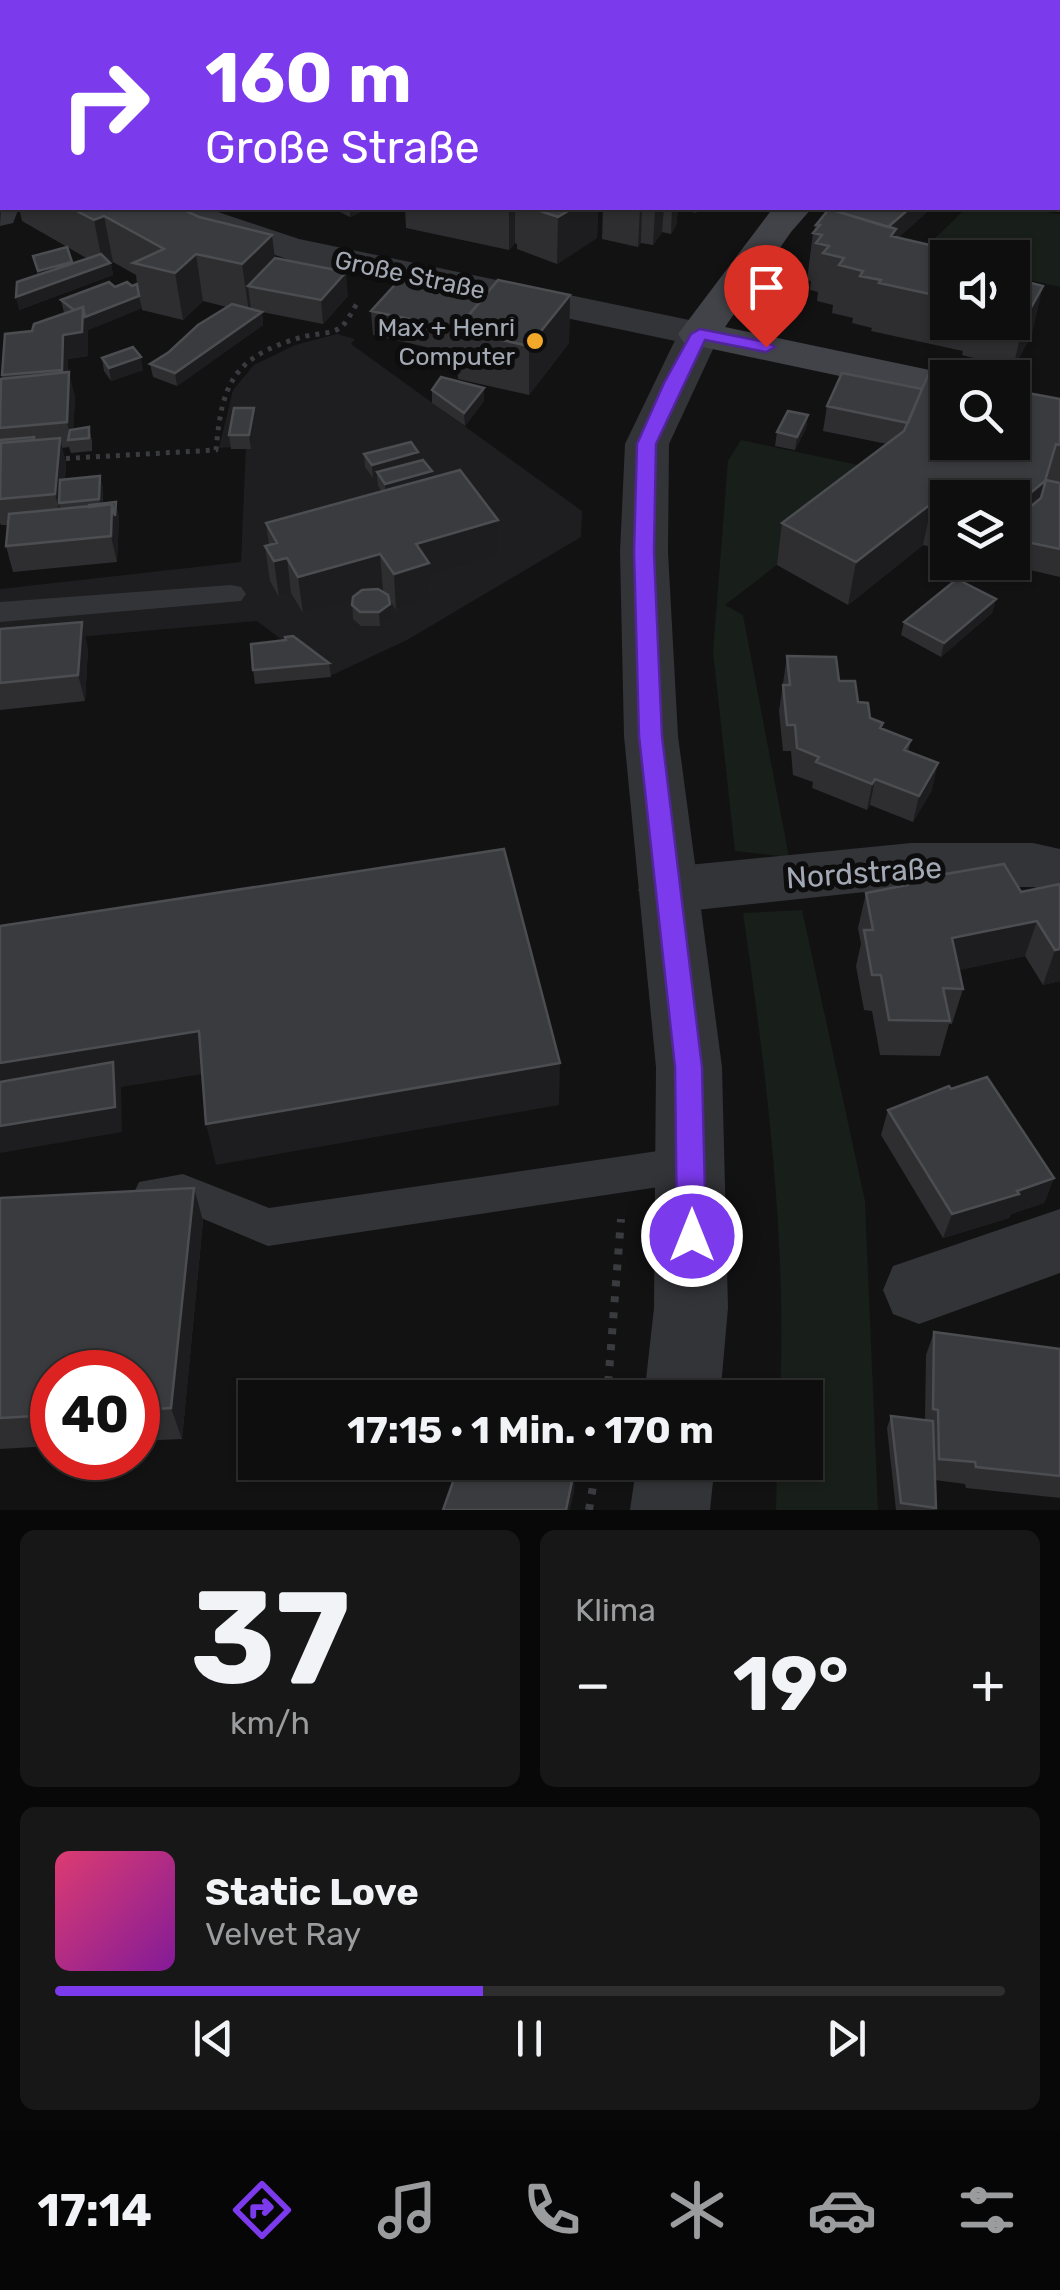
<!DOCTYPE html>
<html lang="de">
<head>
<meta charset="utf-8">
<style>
	body { margin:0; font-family:Rubik,sans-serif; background:#171717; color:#f1f3f6; height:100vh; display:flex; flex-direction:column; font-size:38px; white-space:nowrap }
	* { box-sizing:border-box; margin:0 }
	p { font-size:32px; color:#9b9c9e }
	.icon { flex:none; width:55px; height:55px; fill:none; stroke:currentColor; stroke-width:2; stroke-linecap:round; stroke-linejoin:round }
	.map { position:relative; height:1510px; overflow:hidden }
	.side { display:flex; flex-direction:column; gap:20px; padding:20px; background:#080808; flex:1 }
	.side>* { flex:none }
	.hud { position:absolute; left:0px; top:0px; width:1060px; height:210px; box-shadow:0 2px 8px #0004,0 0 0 2px #2e2e2e; background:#7c3aed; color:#fff; overflow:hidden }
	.fabs { position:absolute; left:930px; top:240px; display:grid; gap:20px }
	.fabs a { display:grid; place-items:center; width:100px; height:100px; border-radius:0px; background:#0e0e0e; box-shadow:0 2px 8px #0004,0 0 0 2px #2e2e2e; font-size:50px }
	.speed { position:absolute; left:30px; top:1350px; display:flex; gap:20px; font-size:50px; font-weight:700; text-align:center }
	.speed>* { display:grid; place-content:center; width:130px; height:130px; border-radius:50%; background:#0e0e0e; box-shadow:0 2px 8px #0004,0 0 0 2px #2e2e2e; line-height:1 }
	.speed .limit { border:15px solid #d22; background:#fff; color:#111 }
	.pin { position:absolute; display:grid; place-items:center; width:85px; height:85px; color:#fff; margin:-102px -42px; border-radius:50% 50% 50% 0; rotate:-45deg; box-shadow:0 0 10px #0007 }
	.pin .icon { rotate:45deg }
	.me { position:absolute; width:110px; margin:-55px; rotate:0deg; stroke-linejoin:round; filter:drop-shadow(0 0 8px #0008) }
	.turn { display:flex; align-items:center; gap:35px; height:210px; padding:0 40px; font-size:45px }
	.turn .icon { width:130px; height:130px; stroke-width:2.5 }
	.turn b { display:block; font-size:70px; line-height:85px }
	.big { font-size:75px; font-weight:700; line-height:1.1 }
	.side .widget { flex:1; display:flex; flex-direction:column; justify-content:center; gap:15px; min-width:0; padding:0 35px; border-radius:15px; background:#171717 }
	.side .dial { align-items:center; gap:0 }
	.dial b { font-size:130px; line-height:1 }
	.song { display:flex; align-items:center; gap:30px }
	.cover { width:120px; height:120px; border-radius:15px; background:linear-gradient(135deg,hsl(340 70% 55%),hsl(290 70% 35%)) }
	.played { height:10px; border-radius:5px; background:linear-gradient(90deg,#7c3aed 45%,#2e2e2e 45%) }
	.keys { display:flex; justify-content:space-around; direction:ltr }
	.heat { display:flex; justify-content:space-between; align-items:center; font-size:55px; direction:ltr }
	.side .tiles { flex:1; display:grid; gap:20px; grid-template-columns:1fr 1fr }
	.widget:last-child { grid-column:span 2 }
	.trip { position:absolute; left:238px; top:1380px; width:585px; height:100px; border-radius:0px; background:#0e0e0e; box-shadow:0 2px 8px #0004,0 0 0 2px #2e2e2e; font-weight:700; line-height:100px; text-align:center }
	.menu { display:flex; height:160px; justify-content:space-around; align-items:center; background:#060606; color:#9b9c9e }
	.menu .icon { width:70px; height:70px }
	.menu .current { color:#7c3aed }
	.menu b { font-size:45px; color:#f1f3f6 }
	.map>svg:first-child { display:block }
	.built { fill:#1e1e20 }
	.green { fill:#181e19 }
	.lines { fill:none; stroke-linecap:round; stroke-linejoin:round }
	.path-far2 { stroke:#393b3f; stroke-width:4; stroke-dasharray:2.5 5; stroke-linecap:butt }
	.path-far1 { stroke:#393b3f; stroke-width:5; stroke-dasharray:4 6; stroke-linecap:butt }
	.path { stroke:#393b3f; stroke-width:8; stroke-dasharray:6 10; stroke-linecap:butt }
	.service { fill:#333438; fill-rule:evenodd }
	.minor { fill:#333438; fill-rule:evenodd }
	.tertiary { fill:#333438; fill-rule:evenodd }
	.secondary { fill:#414348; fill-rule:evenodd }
	.wall { fill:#2e2e31 }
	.shaded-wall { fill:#1d1d1f }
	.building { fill:#3a3b3f; stroke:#4b4d51; stroke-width:2.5 }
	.route { fill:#7c3aed; stroke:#51269a; stroke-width:2.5 }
	.poi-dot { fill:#f4a829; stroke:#0d0d0e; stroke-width:4 }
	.labels { text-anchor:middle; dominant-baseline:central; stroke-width:10; stroke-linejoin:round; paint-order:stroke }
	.far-street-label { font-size:25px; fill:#a3a9b4; stroke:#0d0d0e }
	.far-poi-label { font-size:25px; fill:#a3a9b4; stroke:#0d0d0e; text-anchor:end }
	.street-label { font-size:30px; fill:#a3a9b4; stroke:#0d0d0e }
</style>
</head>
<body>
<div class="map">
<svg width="1060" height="1510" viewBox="0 0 1060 1510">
	<rect width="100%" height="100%" fill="#121213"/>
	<!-- built -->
	<path class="built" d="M 337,334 L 355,339 L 351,344 L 582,511 L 581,537 L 407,640 L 330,676 L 257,621 L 0,644 L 0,589 L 241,562 L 246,446 L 219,448 L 233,390 L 254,365 L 295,345 Z"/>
	<!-- green -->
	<path class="green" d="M 966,208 L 1016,208 L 1060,214 L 1060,287 L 1013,276 L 1012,258 L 918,255 Z
		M 741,440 L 896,473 L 725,605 L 743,615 L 789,857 L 735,851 L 713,652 L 728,461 Z
		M 802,910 L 865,1201 L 878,1510 L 776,1510 L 777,1463 L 805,1462 L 805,1398 L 780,1397 C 787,1236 766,1072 743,913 Z"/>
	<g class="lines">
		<!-- path-far2 -->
		<path class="path-far2" d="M 770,0 L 776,2
			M 832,0 L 838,2
			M 804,2 L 812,0
			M 898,2 L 908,0"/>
		<!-- path-far1 -->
		<path class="path-far1" d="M 56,459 L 216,450 C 222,383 233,357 302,337 C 312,334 331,334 340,328 C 347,323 353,309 358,302"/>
		<!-- path -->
		<path class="path" d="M 607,1398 L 621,1219
			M 589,1510 L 597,1462"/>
		<!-- service -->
		<path class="service" d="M 150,0 L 174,0 L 175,2 L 152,2 Z
			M 0,17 L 2,17 L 2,27 L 0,27 Z
			M 231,585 L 241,587 L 246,594 L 241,601 L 0,622 L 0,602 Z
			M 692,1146 L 706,1151 L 712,1164 L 706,1177 L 692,1182 L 268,1246 L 182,1210 L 154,1213 L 139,1208 L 133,1195 L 139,1182 L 183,1174 L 269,1208 Z"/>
		<!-- minor -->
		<path class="minor" d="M 0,104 L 2,104 L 2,127 L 0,127 Z
			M 2,182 L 2,208 L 19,208 L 13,223 L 0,226 Z
			M 153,208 L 206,208 L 299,239 L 699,322 L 714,325 L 720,334 L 714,343 L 699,346 L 290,260 L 158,216 Z
			M 911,843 L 1033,843 L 1060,849 L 1060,893 L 1033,887 L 911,887 L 668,913 L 647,906 L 638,890 L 647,874 L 668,867 Z
			M 1060,1209 L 1060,1273 L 919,1324 L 893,1314 L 883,1290 L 893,1266 Z"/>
		<!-- tertiary -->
		<path class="tertiary" d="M 699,322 L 714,325 L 720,334 L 669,444 L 668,552 L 678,736 L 722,1067 L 728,1308 L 720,1398 L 644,1398 L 654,1308 L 656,1067 L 624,736 L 620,552 L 625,444 L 678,334 L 684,325 Z
			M 637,1462 L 715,1462 L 710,1510 L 630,1510 Z"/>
		<!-- secondary -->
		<path class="secondary" d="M 773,208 L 812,208 L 791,232 L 725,327 L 963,377 L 948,378 L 948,399 L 684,343 L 678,334 Z"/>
	</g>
	<!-- wall -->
	<path class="wall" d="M 204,0 L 742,0 L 742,2 L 204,2 Z
		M 19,208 L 180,208 L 348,296 L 323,324 L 262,312 L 263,325 L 177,386 L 153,377 L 150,364 L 169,352 L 227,307 L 203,301 L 183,320 L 142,310 L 142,308 L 88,330 L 88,356 L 68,359 L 68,372 L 75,397 L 73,429 L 89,427 L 92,441 L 92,451 L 71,453 L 69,447 L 62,448 L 66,463 L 65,479 L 100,476 L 103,489 L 103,503 L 119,516 L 117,562 L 13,572 L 6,546 L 8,525 L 1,525 L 0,523 L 0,391 L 2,375 L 32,331 L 64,313 L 61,300 L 115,287 L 137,284 L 136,275 L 113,262 L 111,264 L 113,275 L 19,310 L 38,275 L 33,256 L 72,264 L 88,259 L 22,221 Z
		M 332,208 L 370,208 L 350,217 Z
		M 405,208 L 598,208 L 597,238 L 557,264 L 517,249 L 517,244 L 515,243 L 509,250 L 406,228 Z
		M 603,208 L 700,208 L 696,213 L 678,209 L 676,226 L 671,234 L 662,232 L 653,245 L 641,243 L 638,247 L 602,239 Z
		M 816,225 L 898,238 L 955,251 L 954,258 L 948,258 L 948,322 L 1012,322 L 1012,278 L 1032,334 L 1013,368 L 962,355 L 963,351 L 871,331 L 872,328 L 852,323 L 853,318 L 832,313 L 833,305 L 817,301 L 818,292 L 810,290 L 811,281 L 807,280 L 813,233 Z
		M 570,295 L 569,343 L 529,395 L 458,379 L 457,354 L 373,335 L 371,311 L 485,296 Z
		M 102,358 L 143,370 L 111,381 L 104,371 Z
		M 922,389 L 1060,399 L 1060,577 L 995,562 L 1012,562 L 1012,498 L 948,498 L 948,551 L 923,545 L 848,605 L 777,565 L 782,523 L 887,444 L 823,431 L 827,406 Z
		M 432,390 L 484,401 L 465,426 L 432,403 Z
		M 254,408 L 256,421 L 251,449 L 231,449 L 229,435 Z
		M 808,415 L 806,428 L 795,450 L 775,446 L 777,432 Z
		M 364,454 L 419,461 L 432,478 L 498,520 L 498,556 L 430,576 L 431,599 L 396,610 L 388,597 L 391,617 L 380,626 L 361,626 L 353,619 L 352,598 L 303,613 L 291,593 L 279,597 L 270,581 L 265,546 L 269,545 L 266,523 L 382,492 L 378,486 L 377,477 L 373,478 L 365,467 Z
		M 996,599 L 992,613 L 941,657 L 901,635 L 904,622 Z
		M 0,629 L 88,648 L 85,701 L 0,710 Z
		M 787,656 L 839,681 L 882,729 L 911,740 L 908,752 L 932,790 L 913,822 L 870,805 L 867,810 L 812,788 L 813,782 L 793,775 L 791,751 L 783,751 L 779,711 Z
		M 329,663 L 331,677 L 255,684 L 253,670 Z
		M 905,881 L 1021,892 L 1060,884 L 1060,981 L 1043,985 L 1025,956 L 959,970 L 963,989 L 952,1024 L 949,1024 L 940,1056 L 880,1055 L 872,1011 L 864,1010 L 856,966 L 861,944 L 858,928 L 866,893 L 904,885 Z
		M 951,1089 L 1054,1178 L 1044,1203 L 1011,1214 L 1009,1218 L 943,1238 L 881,1135 L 888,1110 Z
		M 194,1188 L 203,1221 L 182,1439 L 138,1441 L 138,1372 L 52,1372 L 52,1446 L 0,1449 L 0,1198 Z
		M 934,1332 L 1060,1349 L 1060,1498 L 966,1488 L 965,1484 L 935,1480 L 935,1510 L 896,1510 L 887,1428 L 891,1416 L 925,1420 L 926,1355 Z"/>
	<!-- shaded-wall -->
	<path class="shaded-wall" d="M 226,0 L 242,0 L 242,2 L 226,2 Z
		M 692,0 L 742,0 L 742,2 L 686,2 Z
		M 350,208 L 370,208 L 350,217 Z
		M 509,208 L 515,208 L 515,243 L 509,250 Z
		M 573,208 L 598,208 L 597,238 L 557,264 L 558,217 Z
		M 640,208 L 642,208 L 641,243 L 638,247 Z
		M 655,208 L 664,208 L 662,232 L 653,245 Z
		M 672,208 L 678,208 L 676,226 L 671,234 Z
		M 910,208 L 932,208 L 895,241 L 867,245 Z
		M 104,216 L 113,262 L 111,264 L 113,275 L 19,310 L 16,297 L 103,266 L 94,220 Z
		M 272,235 L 278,282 L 248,286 L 251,309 L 249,312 L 242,264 Z
		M 196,254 L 203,301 L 183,320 L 175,273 Z
		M 72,262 L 75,275 L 41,284 L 38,271 Z
		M 346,272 L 348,296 L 323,324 L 321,300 Z
		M 1043,286 L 1032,334 L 1013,368 L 1024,320 Z
		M 570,295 L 569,343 L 529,395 L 529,346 Z
		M 139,296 L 142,308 L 88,330 L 88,356 L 68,359 L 67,394 L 62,370 L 63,335 L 83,307 Z
		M 262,312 L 263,325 L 177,386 L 175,373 Z
		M 141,357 L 143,370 L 111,381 L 109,368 Z
		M 69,372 L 75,397 L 73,440 L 71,440 L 67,422 Z
		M 484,388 L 484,401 L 465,426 L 464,413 Z
		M 254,408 L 256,421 L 251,449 L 249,435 Z
		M 808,415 L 806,428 L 795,450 L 797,437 Z
		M 60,438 L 66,463 L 63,503 L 59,503 L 62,520 L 55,494 Z
		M 418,452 L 419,466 L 377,472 L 377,477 L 373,478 L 372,465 Z
		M 432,471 L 432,484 L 386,497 L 385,484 Z
		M 100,476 L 103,489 L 102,512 L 99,499 Z
		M 1045,481 L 1034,524 L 1012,539 L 1012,508 Z
		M 116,502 L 119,516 L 117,562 L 111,536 L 112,504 Z
		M 932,503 L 923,545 L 848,605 L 856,562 Z
		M 498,520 L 498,556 L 430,576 L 431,599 L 396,610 L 394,574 L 416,544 Z
		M 380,554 L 383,590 L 303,613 L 298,577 Z
		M 287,558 L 291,593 L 279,597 L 274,561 Z
		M 996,599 L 992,613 L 941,657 L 944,643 Z
		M 390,604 L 391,617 L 380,626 L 379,612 Z
		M 82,622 L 88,648 L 85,701 L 78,675 Z
		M 938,763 L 932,790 L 913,822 L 919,796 Z
		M 875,779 L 870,805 L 867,810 L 872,784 Z
		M 1037,921 L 1025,956 L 942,974 L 952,938 Z
		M 1060,949 L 1060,981 L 1043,985 L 1055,950 Z
		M 199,1031 L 209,1073 L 121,1087 L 122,1132 L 0,1153 L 0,1063 Z
		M 560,1063 L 559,1105 L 216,1165 L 206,1124 Z
		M 1054,1178 L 1044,1203 L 1011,1214 L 1009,1218 L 943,1238 L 952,1214 Z
		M 194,1188 L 203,1221 L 182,1439 L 171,1408 Z
		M 576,1462 L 574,1492 L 570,1510 L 566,1510 Z"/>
	<!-- building -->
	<path class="building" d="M 309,0 L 692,0 L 686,2 L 315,2 Z
		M 71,208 L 180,208 L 199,217 L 272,235 L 242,264 L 196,254 L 175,273 L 133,263 L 164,249 L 104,216 L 94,220 Z
		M 531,208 L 573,208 L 558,217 Z
		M 845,208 L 910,208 L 888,227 L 839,212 Z
		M 829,209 L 896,229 L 891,236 L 955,251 L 952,258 L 948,258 L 948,298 L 879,283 L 881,280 L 860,276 L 863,271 L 839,265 L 844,258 L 823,253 L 829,246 L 816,243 L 822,235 L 813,233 L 820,225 L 816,225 Z
		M 67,247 L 72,262 L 38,271 L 33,256 Z
		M 101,254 L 110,263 L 16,297 L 17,282 Z
		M 275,258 L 346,272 L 321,300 L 248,286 Z
		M 401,278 L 485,296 L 457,329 L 371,311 Z
		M 1012,278 L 1043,286 L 1024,320 L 1012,317 Z
		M 498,280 L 570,295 L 529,346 L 456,330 Z
		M 109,282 L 115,287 L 127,282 L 132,286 L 137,284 L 139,296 L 85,317 L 83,307 L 74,310 L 61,300 Z
		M 232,304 L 262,312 L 175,373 L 150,364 L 169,352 L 198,325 Z
		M 83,307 L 82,332 L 63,335 L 62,370 L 2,375 L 5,334 L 32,331 L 34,324 Z
		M 133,347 L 141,357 L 109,368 L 102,358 Z
		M 69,372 L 67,422 L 0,428 L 1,379 Z
		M 842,373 L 922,389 L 908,423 L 827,406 Z
		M 929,373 L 951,378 L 948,378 L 948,442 L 1012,442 L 1012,390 L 1060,399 L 1060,445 L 1056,444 L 1045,481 L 1012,508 L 1012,498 L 948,498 L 948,507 L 932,503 L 856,562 L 782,523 L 904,431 Z
		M 441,377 L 484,388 L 464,413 L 432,390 Z
		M 234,408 L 254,408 L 249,435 L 229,435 Z
		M 788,411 L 808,415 L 797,437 L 777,432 Z
		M 89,427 L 89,438 L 68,440 L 70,430 Z
		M 34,437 L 34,440 L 1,443 L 0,446 L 0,440 Z
		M 60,438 L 55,494 L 0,499 L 1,443 Z
		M 411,442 L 418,452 L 372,465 L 364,454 Z
		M 423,460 L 432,471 L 385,484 L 377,472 Z
		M 460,470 L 498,520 L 416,544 L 429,563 L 394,574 L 380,554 L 298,577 L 287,558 L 274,561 L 265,546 L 277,543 L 266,523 Z
		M 100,476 L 99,499 L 59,503 L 60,480 Z
		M 1046,480 L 1060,483 L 1060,549 L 1012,539 L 1012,522 L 1041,498 Z
		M 116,502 L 115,516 L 112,504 L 89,507 L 89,505 Z
		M 112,504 L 111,536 L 6,546 L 9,514 Z
		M 957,579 L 996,599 L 944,643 L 904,622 Z
		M 378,589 L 388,595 L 390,604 L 379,612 L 360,612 L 352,605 L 353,597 L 362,590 Z
		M 82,622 L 78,675 L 0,683 L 0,629 Z
		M 293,636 L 329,663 L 253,670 L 251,644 L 286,640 L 285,637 Z
		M 787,656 L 836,657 L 839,681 L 855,681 L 858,702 L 868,703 L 870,718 L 883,723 L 880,728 L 911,740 L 904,750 L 938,763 L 919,796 L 875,779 L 872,784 L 816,762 L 819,757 L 797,748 L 795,725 L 787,725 L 783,685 L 790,685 Z
		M 504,849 L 560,1063 L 206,1124 L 199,1031 L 0,1063 L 0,926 Z
		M 1004,864 L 1021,892 L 1060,884 L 1060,949 L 1055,950 L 1037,921 L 952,938 L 963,989 L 943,988 L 950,1021 L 889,1020 L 881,975 L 872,975 L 864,930 L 873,930 L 866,893 L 907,885 L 905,881 Z
		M 113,1062 L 115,1107 L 0,1126 L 0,1082 Z
		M 987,1077 L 1054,1178 L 1017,1191 L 1019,1194 L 952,1214 L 888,1110 L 949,1086 L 951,1089 Z
		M 194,1188 L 171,1408 L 138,1410 L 138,1372 L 52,1372 L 52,1415 L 0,1418 L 0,1198 Z
		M 934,1332 L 1060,1349 L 1060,1476 L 976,1467 L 975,1462 L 939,1459 L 938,1410 L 933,1409 Z
		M 891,1416 L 933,1421 L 936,1508 L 901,1503 Z
		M 460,1462 L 576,1462 L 566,1510 L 443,1510 Z"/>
	<!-- route -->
	<path class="route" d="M 700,329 L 766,342 L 775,347 L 766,352 L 705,340 L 656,444 L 654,552 L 662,736 L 702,1067 L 706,1236 L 702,1245 L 692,1249 L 681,1245 L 677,1236 L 675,1067 L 639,736 L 634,552 L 637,444 L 664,383 L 691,334 Z"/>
	<!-- markers -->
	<circle class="poi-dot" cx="535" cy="341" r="10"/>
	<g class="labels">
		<!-- far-street labels -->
		<g class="far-street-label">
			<text transform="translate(410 275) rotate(12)">Große Straße</text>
		</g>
		<!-- far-poi labels -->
		<g class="far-poi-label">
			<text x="515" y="327">Max + Henri<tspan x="515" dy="29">Computer</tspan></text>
		</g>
		<!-- street labels -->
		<g class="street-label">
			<text transform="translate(864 873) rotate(-4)">Nordstraße</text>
		</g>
	</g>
</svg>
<div class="fabs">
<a><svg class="icon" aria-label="sound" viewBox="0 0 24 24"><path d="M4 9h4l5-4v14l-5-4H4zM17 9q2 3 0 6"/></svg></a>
<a><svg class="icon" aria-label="search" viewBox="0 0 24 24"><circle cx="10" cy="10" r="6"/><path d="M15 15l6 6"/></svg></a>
<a><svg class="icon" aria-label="layers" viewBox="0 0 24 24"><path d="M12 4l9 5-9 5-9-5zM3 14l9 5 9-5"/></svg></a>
</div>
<div class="speed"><div class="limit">40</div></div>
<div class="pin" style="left:766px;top:347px;background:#d93025"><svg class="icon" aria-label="arrive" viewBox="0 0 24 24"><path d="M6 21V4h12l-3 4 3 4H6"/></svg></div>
<svg class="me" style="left:692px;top:1236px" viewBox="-20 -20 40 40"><circle r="17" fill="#7c3aed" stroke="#fff" stroke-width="3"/><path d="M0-11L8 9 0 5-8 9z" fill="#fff"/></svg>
<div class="trip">17:15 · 1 Min. · 170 m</div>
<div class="hud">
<div class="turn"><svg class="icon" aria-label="right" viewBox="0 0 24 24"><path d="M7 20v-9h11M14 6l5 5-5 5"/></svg><div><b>160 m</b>Große Straße</div></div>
</div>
</div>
<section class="side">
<div class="tiles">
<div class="widget dial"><b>37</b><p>km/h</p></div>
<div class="widget"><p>Klima</p>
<div class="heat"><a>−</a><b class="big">19°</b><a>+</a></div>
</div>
<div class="widget">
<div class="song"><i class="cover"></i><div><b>Static Love</b><p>Velvet Ray</p></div></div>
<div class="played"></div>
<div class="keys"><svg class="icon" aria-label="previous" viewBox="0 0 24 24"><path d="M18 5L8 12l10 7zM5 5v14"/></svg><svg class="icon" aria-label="pause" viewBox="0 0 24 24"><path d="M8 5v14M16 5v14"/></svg><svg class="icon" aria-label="next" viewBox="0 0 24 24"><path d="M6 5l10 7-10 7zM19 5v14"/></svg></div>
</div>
</div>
</section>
<nav class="menu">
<b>17:14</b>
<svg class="icon current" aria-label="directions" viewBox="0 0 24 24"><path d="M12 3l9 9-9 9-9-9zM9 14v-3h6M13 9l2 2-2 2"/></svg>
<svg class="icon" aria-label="music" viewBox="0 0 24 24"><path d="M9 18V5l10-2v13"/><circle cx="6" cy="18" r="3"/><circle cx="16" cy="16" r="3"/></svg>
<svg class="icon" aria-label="phone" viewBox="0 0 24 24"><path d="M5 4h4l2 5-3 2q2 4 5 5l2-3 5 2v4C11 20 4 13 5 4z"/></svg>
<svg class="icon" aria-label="climate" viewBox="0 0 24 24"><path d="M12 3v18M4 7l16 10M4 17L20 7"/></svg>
<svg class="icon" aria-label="car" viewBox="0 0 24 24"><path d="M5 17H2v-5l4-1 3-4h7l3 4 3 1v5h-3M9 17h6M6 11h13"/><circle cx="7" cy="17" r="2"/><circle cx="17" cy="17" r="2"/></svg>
<svg class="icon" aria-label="filters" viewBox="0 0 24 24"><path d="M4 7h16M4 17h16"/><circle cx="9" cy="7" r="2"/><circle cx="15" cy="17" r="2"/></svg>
</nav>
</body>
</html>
